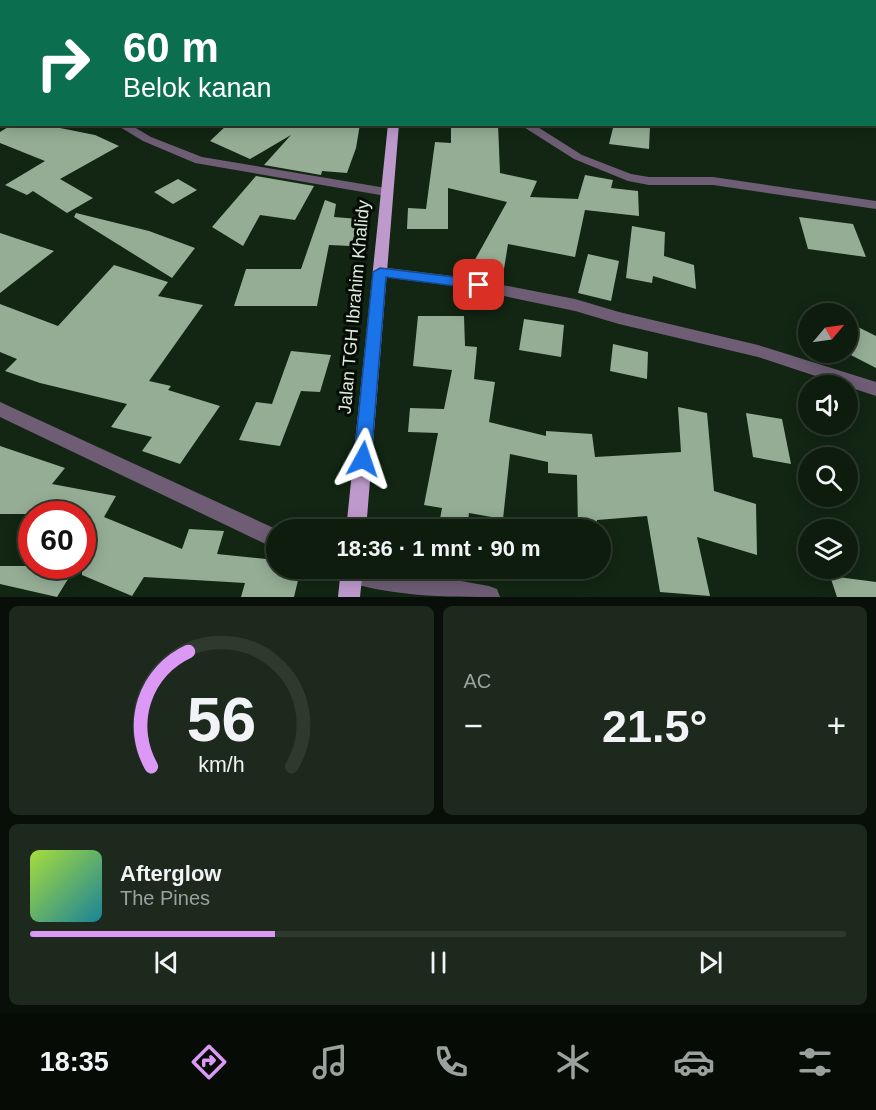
<!DOCTYPE html>
<html lang="id">
<head>
<meta charset="utf-8">
<style>
	body { margin:0; font-family:Helvetica,sans-serif; background:#1c291c; color:#f1f3f6; height:100vh; display:flex; flex-direction:column; font-size:22px; white-space:nowrap }
	* { box-sizing:border-box; margin:0 }
	p { font-size:20px; color:#9ba19e }
	.icon { flex:none; width:33px; height:33px; fill:none; stroke:currentColor; stroke-width:2; stroke-linecap:round; stroke-linejoin:round }
	.map { position:relative; height:597px; overflow:hidden }
	.side { display:flex; flex-direction:column; gap:9px; padding:9px; background:#080f08; flex:1 }
	.side>* { flex:none }
	.hud { position:absolute; left:0px; top:0px; width:876px; height:126px; box-shadow:0 3px 15px #0003,0 0 0 2px #2e3a2e; background:#0b6e4f; color:#fff; overflow:hidden }
	.needle { width:39px; rotate:61deg }
	.fabs { position:absolute; left:798px; top:303px; display:grid; gap:12px }
	.fabs a { display:grid; place-items:center; width:60px; height:60px; border-radius:50%; background:#0e1c0e; box-shadow:0 3px 15px #0003,0 0 0 2px #2e3a2e; font-size:30px }
	.speed { position:absolute; left:18px; top:501px; display:flex; gap:12px; font-size:30px; font-weight:700; text-align:center }
	.speed>* { display:grid; place-content:center; width:78px; height:78px; border-radius:50%; background:#0e1c0e; box-shadow:0 3px 15px #0003,0 0 0 2px #2e3a2e; line-height:1 }
	.speed .limit { border:9px solid #d22; background:#fff; color:#111 }
	.pin { position:absolute; display:grid; place-items:center; width:51px; height:51px; color:#fff; margin:-26px; border-radius:12px; box-shadow:0 3px 9px #0006 }
	.me { position:absolute; width:66px; margin:-33px; rotate:5deg; stroke-linejoin:round; filter:drop-shadow(0 0 4px #0008) }
	.turn { display:flex; align-items:center; gap:21px; height:126px; padding:0 24px; font-size:27px }
	.turn .icon { width:78px; height:78px; stroke-width:2.5 }
	.turn b { display:block; font-size:42px; line-height:51px }
	.big { font-size:45px; font-weight:600; line-height:1.1 }
	.side .widget { flex:1; display:flex; flex-direction:column; justify-content:center; gap:9px; min-width:0; padding:0 21px; border-radius:9px; background:#1c291c }
	.side .dial { align-items:center; gap:0 }
	.dial svg { height:156px; overflow:visible; fill:none; stroke:#2e3a2e; stroke-width:7; stroke-linecap:round; text-anchor:middle }
	.dial text { fill:#f1f3f6; stroke:none }
	.song { display:flex; align-items:center; gap:18px }
	.cover { width:72px; height:72px; border-radius:9px; background:linear-gradient(135deg,hsl(80 70% 55%),hsl(190 70% 35%)) }
	.played { height:6px; border-radius:3px; background:linear-gradient(90deg,#db99f5 30%,#2e3a2e 30%) }
	.keys { display:flex; justify-content:space-around; direction:ltr }
	.heat { display:flex; justify-content:space-between; align-items:center; font-size:33px; direction:ltr }
	.side .tiles { flex:1; display:grid; gap:9px; grid-template-columns:1fr 1fr }
	.widget:last-child { grid-column:span 2 }
	.trip { position:absolute; left:266px; top:519px; width:345px; height:60px; border-radius:30px; background:#0e1c0e; box-shadow:0 3px 15px #0003,0 0 0 2px #2e3a2e; font-weight:600; line-height:60px; text-align:center }
	.menu { display:flex; height:96px; justify-content:space-around; align-items:center; background:#060b06; color:#9ba19e }
	.menu .icon { width:42px; height:42px }
	.menu .on { color:#db99f5 }
	.menu b { font-size:27px; color:#f1f3f6 }
	.map>svg:first-child { display:block }
	.building { fill:#95ad95 }
	.lines { fill:none; stroke-linecap:round; stroke-linejoin:round }
	.street { fill:#6e5d75; fill-rule:evenodd }
	.primary { fill:#be9acc; fill-rule:evenodd }
	.route { fill:#1a73e8; stroke:#114b97; stroke-width:1.5 }
	.labels { text-anchor:middle; dominant-baseline:central; stroke-width:6; stroke-linejoin:round; paint-order:stroke }
	.street-label { font-size:18px; fill:#deeadd; stroke:#050c05 }
</style>
</head>
<body>
<div class="map">
<svg width="876" height="597" viewBox="0 0 876 597">
	<rect width="100%" height="100%" fill="#122613"/>
	<!-- building -->
	<path class="building" d="M 13,124 L 40,124 L 95,135 L 119,146 L 60,179 L 93,198 L 67,213 L 33,191 L 27,195 L 5,185 L 45,161 L 0,143 L 0,132 Z
		M 228,124 L 360,124 L 356,148 L 347,173 L 322,171 L 321,175 L 264,165 L 291,135 L 250,159 L 210,141 Z
		M 451,124 L 498,124 L 500,173 L 537,181 L 530,197 L 578,199 L 585,175 L 613,180 L 611,188 L 638,191 L 639,216 L 585,210 L 575,257 L 508,244 L 504,269 L 472,265 L 507,202 L 448,188 L 448,229 L 407,229 L 408,208 L 426,209 L 435,142 L 451,143 Z
		M 614,124 L 650,127 L 649,149 L 609,144 Z
		M 256,176 L 314,186 L 295,220 L 260,215 L 243,246 L 212,227 Z
		M 178,179 L 197,190 L 173,204 L 154,192 Z
		M 325,200 L 336,204 L 334,217 L 359,219 L 351,246 L 329,245 L 317,306 L 234,306 L 246,269 L 301,269 Z
		M 76,213 L 149,231 L 195,248 L 172,278 L 74,217 Z
		M 799,217 L 853,224 L 866,257 L 808,249 Z
		M 632,226 L 665,232 L 664,256 L 694,265 L 696,289 L 653,276 L 652,283 L 626,278 Z
		M 0,233 L 54,251 L 0,293 Z
		M 588,254 L 619,261 L 611,301 L 578,293 Z
		M 114,265 L 168,282 L 158,296 L 203,305 L 149,381 L 171,386 L 168,390 L 220,406 L 180,464 L 142,451 L 152,437 L 111,427 L 127,404 L 40,383 L 5,371 L 17,359 L 0,352 L 0,304 L 58,326 Z
		M 418,316 L 464,316 L 465,346 L 477,347 L 474,379 L 495,382 L 489,422 L 546,436 L 546,431 L 592,434 L 595,457 L 681,452 L 678,407 L 707,413 L 714,491 L 756,504 L 757,555 L 697,537 L 710,596 L 660,592 L 647,516 L 597,520 L 597,530 L 578,530 L 577,475 L 548,473 L 548,462 L 510,454 L 503,519 L 469,513 L 467,530 L 438,530 L 442,508 L 424,505 L 438,433 L 408,432 L 410,408 L 444,409 L 452,370 L 413,366 Z
		M 524,319 L 564,325 L 561,357 L 519,350 Z
		M 856,326 L 876,336 L 876,368 L 845,352 L 848,352 L 848,341 Z
		M 613,344 L 648,352 L 647,379 L 610,371 Z
		M 291,351 L 331,355 L 320,392 L 301,391 L 280,446 L 239,440 L 256,402 L 272,404 Z
		M 746,413 L 782,419 L 791,464 L 753,457 Z
		M 0,446 L 65,468 L 52,484 L 116,496 L 104,517 L 182,549 L 189,529 L 224,531 L 217,554 L 276,560 L 276,568 L 301,568 L 294,597 L 241,597 L 245,583 L 144,577 L 132,596 L 82,575 L 82,514 L 0,514 Z
		M 0,566 L 76,566 L 57,597 L 0,584 Z
		M 830,576 L 876,582 L 876,597 L 837,597 Z"/>
	<g class="lines">
		<!-- street -->
		<path class="street" d="M 0,38 L 2,39 L 2,45 L 0,44 Z
			M 0,78 L 2,78 L 0,85 Z
			M 115,124 L 129,124 L 151,137 L 202,157 L 386,188 L 392,192 L 386,196 L 195,163 L 143,141 Z
			M 519,124 L 533,124 L 582,155 L 631,174 L 649,177 L 713,177 L 876,201 L 876,209 L 713,185 L 649,185 L 628,181 L 574,159 Z
			M 380,267 L 461,277 L 575,299 L 619,312 L 758,345 L 876,382 L 876,396 L 758,357 L 619,324 L 575,311 L 461,287 L 375,276 L 373,272 Z
			M 0,402 L 278,530 L 276,530 L 276,549 L 0,417 Z
			M 334,568 L 388,568 L 489,586 L 497,589 L 500,597 C 446,597 387,597 336,578 Z"/>
		<!-- primary -->
		<path class="primary" d="M 397,0 L 405,0 L 405,2 L 397,2 Z
			M 388,124 L 399,124 L 366,530 L 346,530 Z
			M 341,568 L 363,568 L 360,597 L 338,597 Z"/>
	</g>
	<!-- route -->
	<path class="route" d="M 380,268 L 479,280 L 486,285 L 479,289 L 386,277 L 371,459 L 369,465 L 363,467 L 357,465 L 354,459 L 373,272 Z"/>
	<g class="labels">
		<!-- street labels -->
		<g class="street-label">
			<text transform="translate(354 307) rotate(-85)">Jalan TGH Ibrahim Khalidy</text>
		</g>
	</g>
</svg>
<div class="fabs">
<a><svg class="needle" viewBox="-14 -14 28 28"><path d="M0-13l5 13h-10z" fill="#e53935"/><path d="M0 13l5-13h-10z" fill="#9ba19e"/></svg></a>
<a><svg class="icon" aria-label="sound" viewBox="0 0 24 24"><path d="M4 9h4l5-4v14l-5-4H4zM17 9q2 3 0 6"/></svg></a>
<a><svg class="icon" aria-label="search" viewBox="0 0 24 24"><circle cx="10" cy="10" r="6"/><path d="M15 15l6 6"/></svg></a>
<a><svg class="icon" aria-label="layers" viewBox="0 0 24 24"><path d="M12 4l9 5-9 5-9-5zM3 14l9 5 9-5"/></svg></a>
</div>
<div class="speed"><div class="limit">60</div></div>
<div class="pin" style="left:479px;top:285px;background:#d93025"><svg class="icon" aria-label="arrive" viewBox="0 0 24 24"><path d="M6 21V4h12l-3 4 3 4H6"/></svg></div>
<svg class="me" style="left:363px;top:459px" viewBox="-20 -20 40 40"><path d="M0-17L14 15 0 8-14 15z" fill="#1a73e8" stroke="#fff" stroke-width="4"/></svg>
<div class="trip">18:36 · 1 mnt · 90 m</div>
<div class="hud">
<div class="turn"><svg class="icon" aria-label="right" viewBox="0 0 24 24"><path d="M7 20v-9h11M14 6l5 5-5 5"/></svg><div><b>60 m</b>Belok kanan</div></div>
</div>
</div>
<section class="side">
<div class="tiles">
<div class="widget dial"><svg viewBox="0 0 100 80">
<path d="M14 69A42 42 0 1 1 86 69"/>
<path d="M14 69A42 42 0 0 1 33 10" stroke="#db99f5"/>
<text x="50" y="56" font-size="32" font-weight="700">56</text>
<text x="50" y="72" font-size="11">km/h</text>
</svg></div>
<div class="widget"><p>AC</p>
<div class="heat"><a>−</a><b class="big">21.5°</b><a>+</a></div>
</div>
<div class="widget">
<div class="song"><i class="cover"></i><div><b>Afterglow</b><p>The Pines</p></div></div>
<div class="played"></div>
<div class="keys"><svg class="icon" aria-label="previous" viewBox="0 0 24 24"><path d="M18 5L8 12l10 7zM5 5v14"/></svg><svg class="icon" aria-label="pause" viewBox="0 0 24 24"><path d="M8 5v14M16 5v14"/></svg><svg class="icon" aria-label="next" viewBox="0 0 24 24"><path d="M6 5l10 7-10 7zM19 5v14"/></svg></div>
</div>
</div>
</section>
<nav class="menu">
<b>18:35</b>
<svg class="icon on" aria-label="directions" viewBox="0 0 24 24"><path d="M12 3l9 9-9 9-9-9zM9 14v-3h6M13 9l2 2-2 2"/></svg>
<svg class="icon" aria-label="music" viewBox="0 0 24 24"><path d="M9 18V5l10-2v13"/><circle cx="6" cy="18" r="3"/><circle cx="16" cy="16" r="3"/></svg>
<svg class="icon" aria-label="phone" viewBox="0 0 24 24"><path d="M5 4h4l2 5-3 2q2 4 5 5l2-3 5 2v4C11 20 4 13 5 4z"/></svg>
<svg class="icon" aria-label="climate" viewBox="0 0 24 24"><path d="M12 3v18M4 7l16 10M4 17L20 7"/></svg>
<svg class="icon" aria-label="car" viewBox="0 0 24 24"><path d="M5 17H2v-5l4-1 3-4h7l3 4 3 1v5h-3M9 17h6M6 11h13"/><circle cx="7" cy="17" r="2"/><circle cx="17" cy="17" r="2"/></svg>
<svg class="icon" aria-label="filters" viewBox="0 0 24 24"><path d="M4 7h16M4 17h16"/><circle cx="9" cy="7" r="2"/><circle cx="15" cy="17" r="2"/></svg>
</nav>
</body>
</html>
